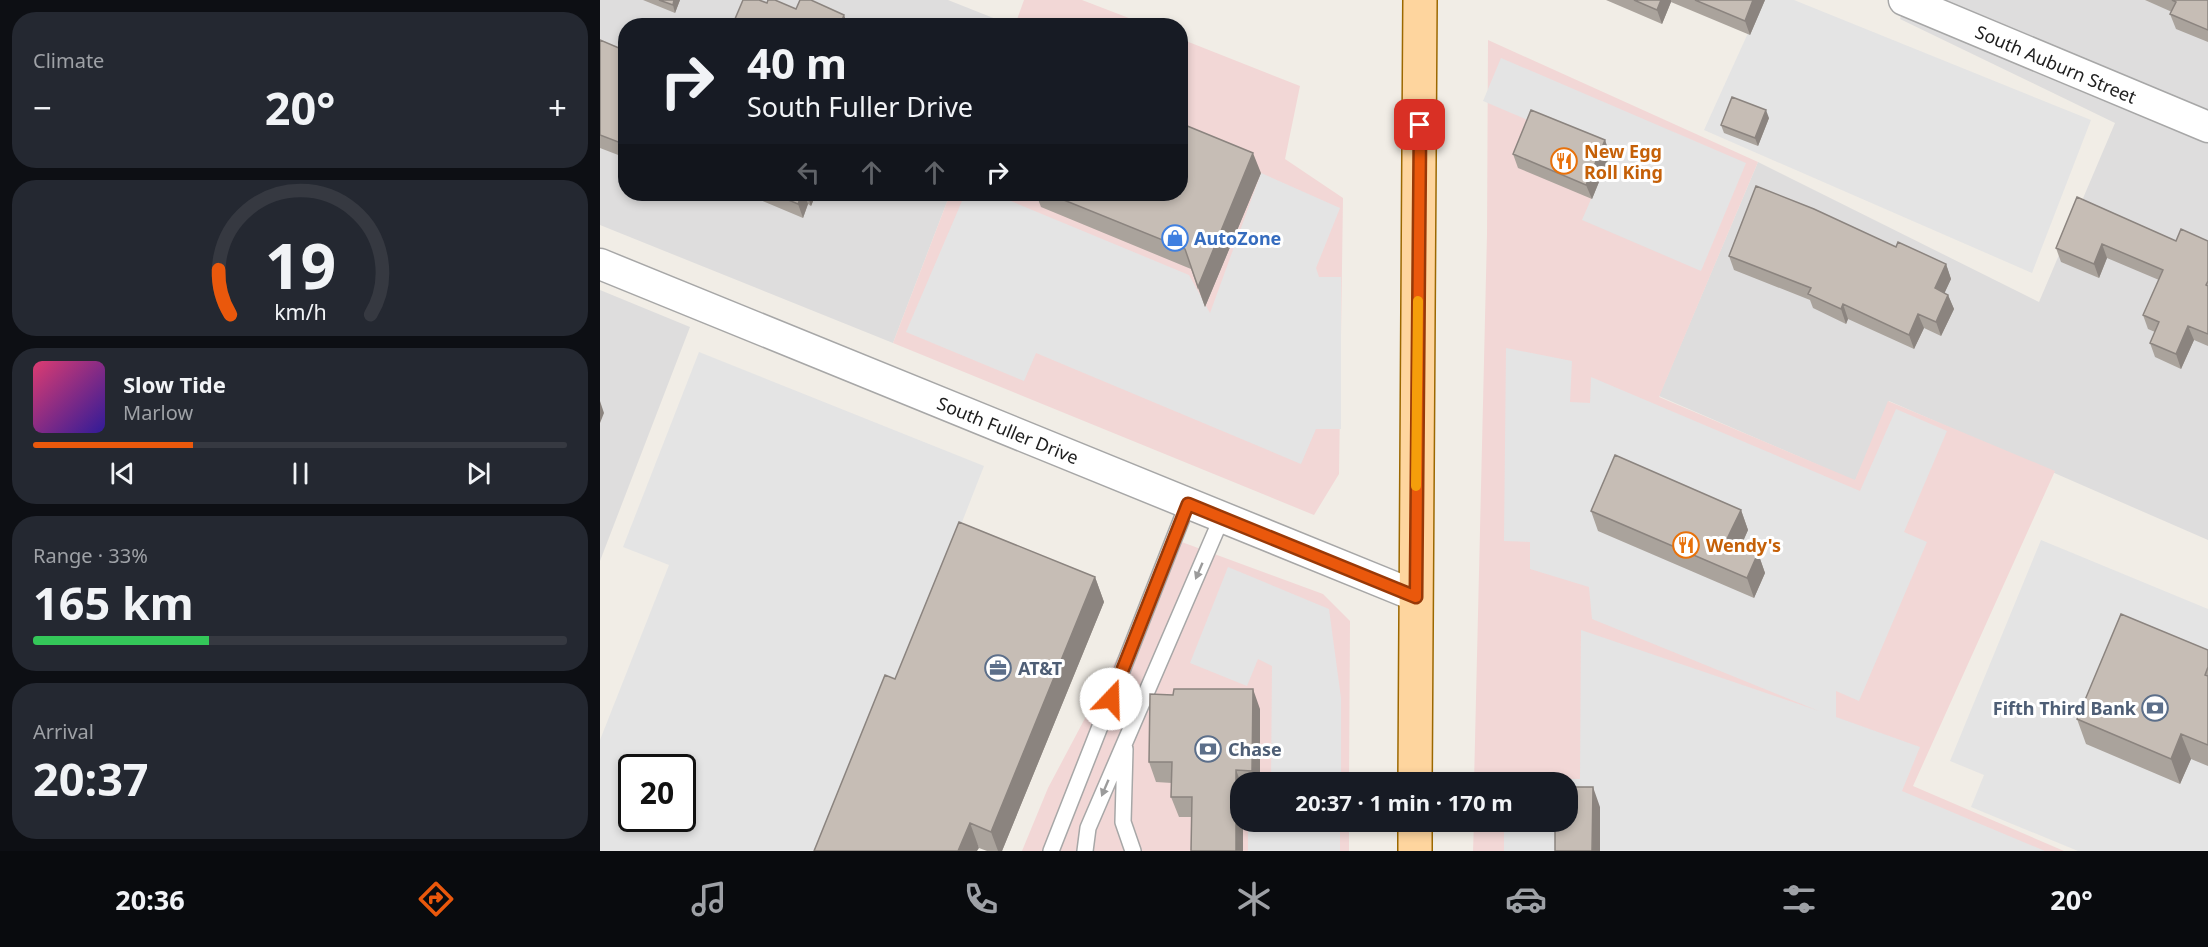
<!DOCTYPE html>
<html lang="en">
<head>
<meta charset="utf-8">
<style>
	body { margin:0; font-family:"Noto Sans",sans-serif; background:#242831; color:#f1f3f6; height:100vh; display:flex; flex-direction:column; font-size:22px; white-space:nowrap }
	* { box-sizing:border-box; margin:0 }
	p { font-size:20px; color:#9ea1a6 }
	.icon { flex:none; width:33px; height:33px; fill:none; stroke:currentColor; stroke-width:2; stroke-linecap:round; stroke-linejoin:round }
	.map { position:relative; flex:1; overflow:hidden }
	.sheet { display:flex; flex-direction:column; gap:12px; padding:12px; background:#0d0f14; width:600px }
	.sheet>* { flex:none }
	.hud { position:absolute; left:18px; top:18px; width:570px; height:183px; border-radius:24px; box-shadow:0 3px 9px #0003; background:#171b24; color:#f1f3f6; overflow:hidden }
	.speed { position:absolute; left:18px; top:754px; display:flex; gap:12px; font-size:30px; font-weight:700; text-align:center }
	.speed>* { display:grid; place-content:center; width:78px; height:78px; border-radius:50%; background:#171b24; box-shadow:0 3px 9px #0003; line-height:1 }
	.speed .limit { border:3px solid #111; border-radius:9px; background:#fff; color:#111 }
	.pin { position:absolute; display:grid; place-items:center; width:51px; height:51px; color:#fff; margin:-26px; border-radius:12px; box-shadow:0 3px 9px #0006 }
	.me { position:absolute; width:66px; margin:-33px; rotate:21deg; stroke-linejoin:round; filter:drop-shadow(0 0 4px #0008) }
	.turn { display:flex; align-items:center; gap:21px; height:126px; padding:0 30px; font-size:27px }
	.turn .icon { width:78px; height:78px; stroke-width:2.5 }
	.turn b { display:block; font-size:42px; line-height:51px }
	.lanes { display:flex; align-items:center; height:57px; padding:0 30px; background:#0003; justify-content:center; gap:30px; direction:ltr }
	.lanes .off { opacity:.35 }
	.big { font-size:45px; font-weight:700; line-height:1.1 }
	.sheet .tile { flex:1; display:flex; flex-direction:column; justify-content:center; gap:9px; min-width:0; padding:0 21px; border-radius:24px; background:#242831 }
	.sheet .dial { align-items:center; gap:0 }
	.dial svg { height:156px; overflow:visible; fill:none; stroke:#363941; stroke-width:7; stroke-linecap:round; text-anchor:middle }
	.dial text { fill:#f1f3f6; stroke:none }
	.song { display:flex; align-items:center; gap:18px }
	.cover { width:72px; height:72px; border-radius:9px; background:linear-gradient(135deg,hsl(340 70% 55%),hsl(250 70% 35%)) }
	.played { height:6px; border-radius:3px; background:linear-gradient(90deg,#ea580c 30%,#363941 30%) }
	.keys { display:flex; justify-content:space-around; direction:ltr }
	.heat { display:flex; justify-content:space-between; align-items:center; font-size:33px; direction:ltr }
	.charge { height:9px; border-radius:4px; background:linear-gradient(90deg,#34c759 33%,#363941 0) }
	.trip { position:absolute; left:630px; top:772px; width:348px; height:60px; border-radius:24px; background:#171b24; box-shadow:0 3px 9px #0003; font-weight:700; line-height:60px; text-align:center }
	.dock { display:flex; height:96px; justify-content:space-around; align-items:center; background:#090b0e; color:#9ea1a6 }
	.dock .icon { width:42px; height:42px }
	.dock .selected { color:#ea580c }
	.dock b { font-size:27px; color:#f1f3f6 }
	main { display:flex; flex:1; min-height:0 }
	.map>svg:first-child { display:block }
	.residential { fill:#dedddd }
	.commercial { fill:#f2d7d6 }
	.parking { fill:#e4e4e4; fill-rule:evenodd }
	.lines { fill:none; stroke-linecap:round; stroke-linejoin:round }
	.lane-casing { stroke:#a7a7a7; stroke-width:18 }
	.street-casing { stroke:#a7a7a7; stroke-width:33 }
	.primary-casing { stroke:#9c6800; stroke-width:36 }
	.lane { stroke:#fff; stroke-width:15 }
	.street { stroke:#fff; stroke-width:30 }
	.primary { stroke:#fed59e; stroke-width:33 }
	.wall { fill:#aaa39c }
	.shaded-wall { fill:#8b847f }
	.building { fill:#c6bdb5; stroke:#8b847f; stroke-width:1.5 }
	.oneway { fill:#9b9b9b }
	.route-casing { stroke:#983908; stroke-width:15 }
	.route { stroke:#ea580c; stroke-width:10 }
	.slow { stroke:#f59e0b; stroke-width:10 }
	.labels { text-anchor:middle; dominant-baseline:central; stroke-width:6; stroke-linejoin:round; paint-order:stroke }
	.street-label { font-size:18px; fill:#202020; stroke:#fff }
	.food-label { font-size:18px; font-weight:bold; fill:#c56008; stroke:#fff; text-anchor:start }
	.shop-label { font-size:18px; font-weight:bold; fill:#366cbe; stroke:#fff; text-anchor:start }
	.service-label { font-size:18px; font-weight:bold; fill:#4e5e75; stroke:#fff; text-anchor:start }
</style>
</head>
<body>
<main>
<section class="sheet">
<div class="tile"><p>Climate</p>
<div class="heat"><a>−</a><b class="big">20°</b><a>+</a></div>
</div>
<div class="tile dial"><svg viewBox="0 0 100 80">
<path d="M14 69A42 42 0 1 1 86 69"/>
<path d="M14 69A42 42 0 0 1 8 46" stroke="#ea580c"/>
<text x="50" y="56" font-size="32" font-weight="700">19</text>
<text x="50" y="72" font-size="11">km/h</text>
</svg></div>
<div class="tile">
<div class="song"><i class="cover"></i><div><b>Slow Tide</b><p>Marlow</p></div></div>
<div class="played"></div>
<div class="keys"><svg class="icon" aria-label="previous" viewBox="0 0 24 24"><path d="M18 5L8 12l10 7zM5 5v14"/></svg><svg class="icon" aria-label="pause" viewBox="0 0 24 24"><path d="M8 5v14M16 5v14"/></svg><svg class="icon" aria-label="next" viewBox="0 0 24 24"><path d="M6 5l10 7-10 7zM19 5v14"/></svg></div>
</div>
<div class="tile"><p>Range · 33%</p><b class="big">165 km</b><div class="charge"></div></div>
<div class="tile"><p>Arrival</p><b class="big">20:37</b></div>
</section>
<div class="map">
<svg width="1608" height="851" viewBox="0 0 1608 851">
	<rect width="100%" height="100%" fill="#f1ede6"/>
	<!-- residential -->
	<path class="residential" d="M 0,0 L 348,0 L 411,25 L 26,26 L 26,194 L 350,194 L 293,343 L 0,225 Z
		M 1307,0 L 1608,0 L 1608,540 L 1289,401 L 1255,481 L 1059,396 L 1158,162 L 1439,302 L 1515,123 L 1300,19 Z
		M 0,290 L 90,327 L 0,561 Z"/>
	<!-- commercial -->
	<path class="commercial" d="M 424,0 L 482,0 L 547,25 L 415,25 Z
		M 581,39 L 700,86 L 685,159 L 743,198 L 739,474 L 714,515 L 293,343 L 350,194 L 580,194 Z
		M 888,40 L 1158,162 L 1059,397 L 1255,480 L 1288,401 L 1455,471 L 1313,786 L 1464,851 L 873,851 L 874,822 L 968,822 L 968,783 L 874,783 L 887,234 Z
		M 579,541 L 723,594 L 750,621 L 749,783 L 640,783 L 640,822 L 749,822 L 749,851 L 422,851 L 448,788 Z"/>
	<!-- parking -->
	<path class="parking" d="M 1163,0 L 1194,0 L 1491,120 L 1432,273 L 1104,130 Z
		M 901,58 L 1146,163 L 1101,271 L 982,220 L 1010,155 L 883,101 Z
		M 661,173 L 740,208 L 716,268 L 719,277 L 741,277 L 741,429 L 716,429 L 701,464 L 436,353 L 424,381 L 306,332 L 365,194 L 394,194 L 589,275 L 610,313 Z
		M 906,348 L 972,361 L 970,402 L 990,403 L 991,377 L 1260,491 L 1296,409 L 1347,431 L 1304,532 L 1327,542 L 1259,701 L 1236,691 L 1236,717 L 1320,747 L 1302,791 L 1445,851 L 904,851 L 904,822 L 968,822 L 968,783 L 904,783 L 904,779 L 980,779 L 981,630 L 1219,711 L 992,619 L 989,587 L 930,569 L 930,542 L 904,541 Z
		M 99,352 L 384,466 L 233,851 L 0,851 L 0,740 L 69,565 L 23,547 ZM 32,768 L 82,768 L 82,819 L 32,819 Z
		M 1441,540 L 1608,609 L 1608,851 L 1478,851 L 1371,807 L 1384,775 L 1350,761 Z
		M 628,567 L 729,609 L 741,698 L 741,783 L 671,783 L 672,666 L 658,659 L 647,686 L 590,663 Z
		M 671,822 L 740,822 L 740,851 L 648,851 L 648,825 L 671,827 Z"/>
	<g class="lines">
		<!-- lane casing -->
		<g class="lane-casing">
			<path id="lane" d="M 525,749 L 523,822 L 533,851
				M 451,851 L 588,503
				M 485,851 L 488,828 L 622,517"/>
		</g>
		<!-- street casing -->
		<g class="street-casing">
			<path id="street" d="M 1304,0 L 1608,127
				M 0,264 L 816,596"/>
		</g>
		<!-- primary casing -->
		<g class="primary-casing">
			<path id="primary" d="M 815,783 L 820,0
				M 815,851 L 815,822"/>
		</g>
		<!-- lane -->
		<use href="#lane" class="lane"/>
		<!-- street -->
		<use href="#street" class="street"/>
		<!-- primary -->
		<use href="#primary" class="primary"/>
	</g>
	<!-- wall -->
	<path class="wall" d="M 43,0 L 80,0 L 75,13 Z
		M 1006,0 L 1165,0 L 1150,35 L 1071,2 L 1062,24 Z
		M 1545,0 L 1608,0 L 1608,42 L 1576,29 L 1570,14 L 1572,12 Z
		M 0,40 L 26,51 L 26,158 L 0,148 Z
		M 1169,118 L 1158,146 L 1124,133 L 1121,125 Z
		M 1005,140 L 1010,155 L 992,199 L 918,168 L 913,154 Z
		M 661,173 L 605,307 L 591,269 L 441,207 L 436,194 L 580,194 Z
		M 146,194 L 216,194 L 211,206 L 208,204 L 203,218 Z
		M 1477,197 L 1576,241 L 1608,241 L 1608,346 L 1594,340 L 1581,369 L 1555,357 L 1550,343 L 1555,332 L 1548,329 L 1543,315 L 1559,280 L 1507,258 L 1499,278 L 1461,262 L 1456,248 Z
		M 1296,247 L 1346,264 L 1351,279 L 1344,293 L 1348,295 L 1354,309 L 1341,336 L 1324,328 L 1314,349 L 1248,319 L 1246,324 L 1213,308 L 1210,300 L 1134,270 L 1129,256 Z
		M 1141,510 L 1148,530 L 1141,545 L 1158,553 L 1165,573 L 1154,598 L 998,531 L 991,511 Z
		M 495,577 L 504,602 L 402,851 L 387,851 L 379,848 L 295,679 Z
		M 1608,650 L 1608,766 L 1591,759 L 1580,784 L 1486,744 L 1477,719 Z
		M 660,709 L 660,783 L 640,783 L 592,817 L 579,817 L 571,797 L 572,783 L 556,782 L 549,762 Z"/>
	<!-- shaded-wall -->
	<path class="shaded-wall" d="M 74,0 L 80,0 L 75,13 L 73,5 Z
		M 1061,0 L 1071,0 L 1071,2 L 1062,24 L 1057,10 Z
		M 1153,0 L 1165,0 L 1150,35 L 1145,21 Z
		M 244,15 L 248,26 L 240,26 Z
		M 1166,110 L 1169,118 L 1158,146 L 1155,138 Z
		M 1005,140 L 1010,155 L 992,199 L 986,185 Z
		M 653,153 L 661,173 L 605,307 L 598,287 Z
		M 202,194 L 204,194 L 208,204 L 203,218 L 198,204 Z
		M 207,194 L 216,194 L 211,206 Z
		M 1502,244 L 1507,258 L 1499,278 L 1494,264 Z
		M 1346,264 L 1351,279 L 1340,303 L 1335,288 Z
		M 1348,295 L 1354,309 L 1341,336 L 1336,322 Z
		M 1243,304 L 1248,319 L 1246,324 L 1241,309 Z
		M 1318,314 L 1324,328 L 1314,349 L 1309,335 Z
		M 1588,326 L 1594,340 L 1581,369 L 1576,354 Z
		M 0,401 L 4,413 L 0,423 Z
		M 1141,510 L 1148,530 L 1135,560 L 1127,539 Z
		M 1158,553 L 1165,573 L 1154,598 L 1147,578 Z
		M 495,577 L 504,602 L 402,851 L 398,851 L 391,832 Z
		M 653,689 L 660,709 L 660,783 L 657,783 L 652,771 Z
		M 1581,734 L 1591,759 L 1580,784 L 1571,759 Z
		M 636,770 L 641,783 L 640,822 L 643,822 L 643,851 L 636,851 Z
		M 993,787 L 1000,807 L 1000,851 L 992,851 Z
		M 370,823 L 379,848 L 377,851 L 358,851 Z"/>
	<!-- building -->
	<path class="building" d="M 59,0 L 74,0 L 73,5 Z
		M 143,0 L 159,0 L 167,3 L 168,0 L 175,0 L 196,9 L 200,0 L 211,0 L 244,15 L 240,26 L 132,26 Z
		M 1034,0 L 1061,0 L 1057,10 Z
		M 1095,0 L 1153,0 L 1145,21 Z
		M 1572,0 L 1608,0 L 1608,30 L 1570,14 L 1576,2 Z
		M 0,40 L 26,51 L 26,145 L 0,135 Z
		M 1132,97 L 1166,110 L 1155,138 L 1121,125 Z
		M 931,110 L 1005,140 L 986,185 L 913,154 Z
		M 580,123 L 653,153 L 598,287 L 585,249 L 449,194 L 580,194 Z
		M 1156,186 L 1214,209 L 1296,247 L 1298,242 L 1346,264 L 1335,288 L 1348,295 L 1336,322 L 1318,314 L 1309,335 L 1243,304 L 1241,309 L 1208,294 L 1211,288 L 1129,256 Z
		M 174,194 L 202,194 L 198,204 Z
		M 1477,197 L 1576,241 L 1581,229 L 1608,241 L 1608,281 L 1606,285 L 1608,286 L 1608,334 L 1588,326 L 1576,354 L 1550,343 L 1559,322 L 1543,315 L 1563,270 L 1502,244 L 1494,264 L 1456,248 Z
		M 1015,455 L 1141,510 L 1127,539 L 1158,553 L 1147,578 L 991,511 Z
		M 359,522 L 495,577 L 391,832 L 370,823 L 358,851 L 214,851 L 285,675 L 295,679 Z
		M 1521,614 L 1608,650 L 1608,667 L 1605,675 L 1608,676 L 1608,745 L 1581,734 L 1571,759 L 1477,719 Z
		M 574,689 L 653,689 L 652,771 L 636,770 L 636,851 L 591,851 L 592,797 L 571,797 L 572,762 L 549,762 L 550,694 L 573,695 Z
		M 968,787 L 993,787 L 992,851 L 955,851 L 955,822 L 968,822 Z"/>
	<!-- one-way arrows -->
	<defs><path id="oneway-solid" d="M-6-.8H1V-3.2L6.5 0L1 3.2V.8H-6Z" transform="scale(1.5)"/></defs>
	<g class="oneway">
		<use href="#oneway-solid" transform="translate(599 571) rotate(113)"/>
		<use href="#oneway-solid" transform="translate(505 788) rotate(113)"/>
	</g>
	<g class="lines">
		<!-- route casing -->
		<g class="route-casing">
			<path id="route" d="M 511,699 L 588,504 L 816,597 L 820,125"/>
		</g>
		<!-- route -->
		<use href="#route" class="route"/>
		<!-- slow -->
		<path class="slow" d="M 816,486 L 818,301"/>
	</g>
	<!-- icons -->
	<defs>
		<g id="restaurant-ring" transform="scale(1.35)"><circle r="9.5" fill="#fff" stroke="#e8710a" stroke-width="1.5"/><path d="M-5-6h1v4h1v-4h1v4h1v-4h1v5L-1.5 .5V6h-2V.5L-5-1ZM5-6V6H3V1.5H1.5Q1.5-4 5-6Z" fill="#e8710a"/></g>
		<g id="shop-ring" transform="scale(1.35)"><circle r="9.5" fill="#fff" stroke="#3f7fe0" stroke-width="1.5"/><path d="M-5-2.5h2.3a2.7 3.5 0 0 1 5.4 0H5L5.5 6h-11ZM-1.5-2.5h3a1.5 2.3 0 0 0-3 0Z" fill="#3f7fe0"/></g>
		<g id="office-ring" transform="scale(1.35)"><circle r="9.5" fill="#fff" stroke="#5c6f8a" stroke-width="1.5"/><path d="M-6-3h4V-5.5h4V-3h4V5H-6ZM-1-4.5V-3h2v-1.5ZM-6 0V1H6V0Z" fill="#5c6f8a"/></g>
		<g id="bank-ring" transform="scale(1.35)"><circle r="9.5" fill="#fff" stroke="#5c6f8a" stroke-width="1.5"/><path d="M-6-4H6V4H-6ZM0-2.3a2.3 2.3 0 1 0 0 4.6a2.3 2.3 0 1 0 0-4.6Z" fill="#5c6f8a"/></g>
	</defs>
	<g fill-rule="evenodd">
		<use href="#restaurant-ring" x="964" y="161"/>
		<use href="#shop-ring" x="575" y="238"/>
		<use href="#restaurant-ring" x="1086" y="545"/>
		<use href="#office-ring" x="398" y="668"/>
		<use href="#bank-ring" x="1555" y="708"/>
		<use href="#bank-ring" x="608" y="749"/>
	</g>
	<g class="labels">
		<!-- street labels -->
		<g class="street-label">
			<text transform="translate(1456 64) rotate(23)">South Auburn Street</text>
			<text transform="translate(408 430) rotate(22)">South Fuller Drive</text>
		</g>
		<!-- food labels -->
		<g class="food-label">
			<text x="984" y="151">New Egg<tspan x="984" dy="21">Roll King</tspan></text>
			<text x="1106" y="545">Wendy's</text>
		</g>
		<!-- shop labels -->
		<g class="shop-label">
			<text x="594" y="238">AutoZone</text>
		</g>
		<!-- service labels -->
		<g class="service-label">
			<text x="418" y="668">AT&amp;T</text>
			<text x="1536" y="708" text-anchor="end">Fifth Third Bank</text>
			<text x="628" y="749">Chase</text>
		</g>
	</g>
</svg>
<div class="speed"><div class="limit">20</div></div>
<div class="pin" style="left:820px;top:125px;background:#d93025"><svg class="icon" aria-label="arrive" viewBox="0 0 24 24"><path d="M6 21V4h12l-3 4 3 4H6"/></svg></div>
<svg class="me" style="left:511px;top:699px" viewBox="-20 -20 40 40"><circle r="19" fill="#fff"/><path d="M0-13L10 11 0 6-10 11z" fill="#ea580c"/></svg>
<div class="trip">20:37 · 1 min · 170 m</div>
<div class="hud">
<div class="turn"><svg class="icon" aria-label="right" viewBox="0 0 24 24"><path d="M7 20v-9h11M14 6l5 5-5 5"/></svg><div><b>40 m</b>South Fuller Drive</div></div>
<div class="lanes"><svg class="icon off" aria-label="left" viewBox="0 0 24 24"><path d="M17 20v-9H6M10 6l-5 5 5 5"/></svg><svg class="icon off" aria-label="ahead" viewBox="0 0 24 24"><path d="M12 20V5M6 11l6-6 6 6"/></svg><svg class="icon off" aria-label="ahead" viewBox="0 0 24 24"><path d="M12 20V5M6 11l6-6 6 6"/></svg><svg class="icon" aria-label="right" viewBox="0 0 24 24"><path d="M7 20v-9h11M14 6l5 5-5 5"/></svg></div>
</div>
</div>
</main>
<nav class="dock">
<b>20:36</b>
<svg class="icon selected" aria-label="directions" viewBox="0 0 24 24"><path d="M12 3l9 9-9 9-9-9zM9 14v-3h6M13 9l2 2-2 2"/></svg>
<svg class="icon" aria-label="music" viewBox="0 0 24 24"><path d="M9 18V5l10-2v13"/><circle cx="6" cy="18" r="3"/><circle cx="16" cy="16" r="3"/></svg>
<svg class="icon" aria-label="phone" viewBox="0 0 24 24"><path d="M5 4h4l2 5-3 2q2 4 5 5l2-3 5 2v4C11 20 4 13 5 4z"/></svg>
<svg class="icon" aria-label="climate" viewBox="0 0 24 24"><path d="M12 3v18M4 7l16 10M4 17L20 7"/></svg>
<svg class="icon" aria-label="car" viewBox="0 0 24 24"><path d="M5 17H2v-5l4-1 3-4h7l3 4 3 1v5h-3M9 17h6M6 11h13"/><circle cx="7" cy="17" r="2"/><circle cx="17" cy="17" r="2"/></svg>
<svg class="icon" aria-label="filters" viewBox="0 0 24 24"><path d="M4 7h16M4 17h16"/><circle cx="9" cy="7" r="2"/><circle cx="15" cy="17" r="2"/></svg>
<b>20°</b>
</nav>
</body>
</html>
